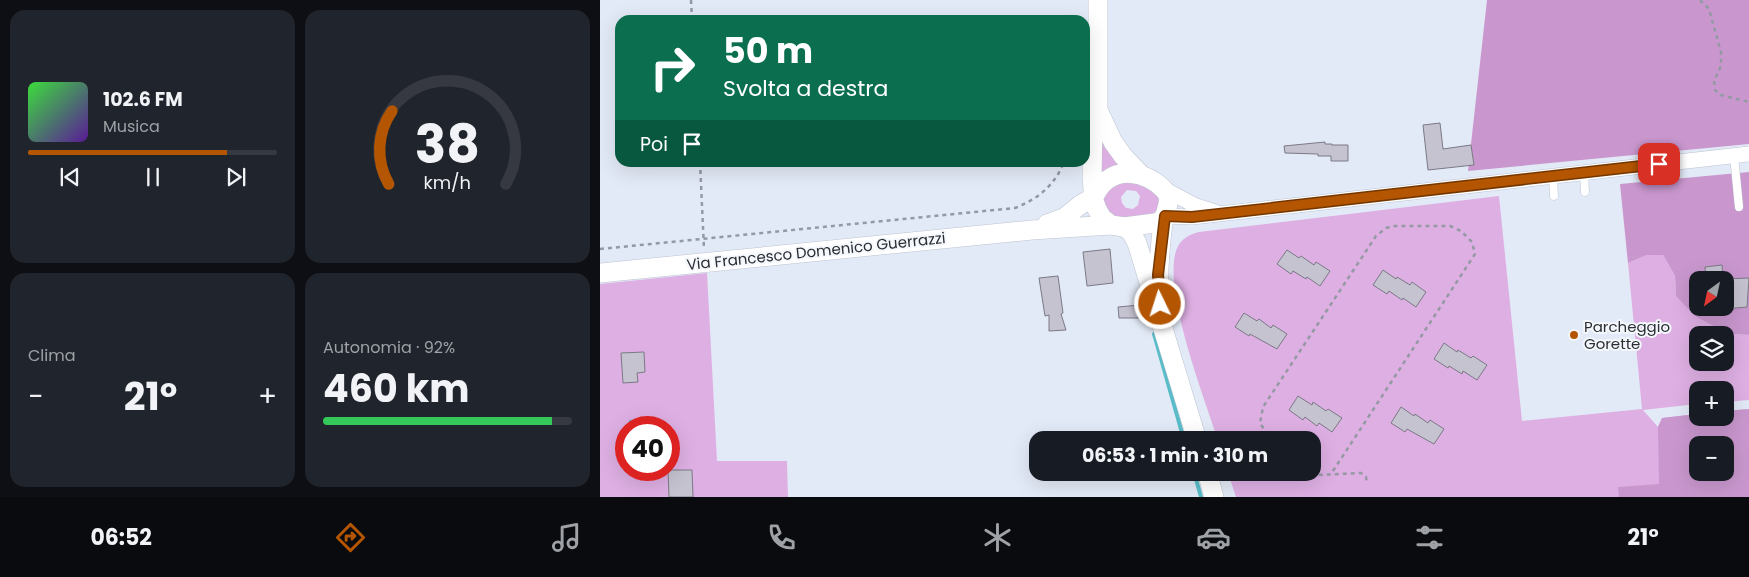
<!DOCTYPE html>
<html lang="it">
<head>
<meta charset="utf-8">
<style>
	body { margin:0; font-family:Poppins,sans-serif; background:#20242c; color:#f1f3f6; height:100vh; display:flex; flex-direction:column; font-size:19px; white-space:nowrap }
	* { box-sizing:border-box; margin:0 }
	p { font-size:16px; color:#9ea1a6 }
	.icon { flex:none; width:28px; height:28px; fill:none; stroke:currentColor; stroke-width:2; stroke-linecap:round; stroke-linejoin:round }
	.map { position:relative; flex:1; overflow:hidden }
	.sheet { display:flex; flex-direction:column; gap:10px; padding:10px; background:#0d0f14; width:600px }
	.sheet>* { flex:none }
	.guide { position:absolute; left:15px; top:15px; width:475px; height:152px; border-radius:15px; box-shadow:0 5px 20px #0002; background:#0b6e4f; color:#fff; overflow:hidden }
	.needle { width:32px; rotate:213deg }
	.fabs { position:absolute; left:1089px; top:271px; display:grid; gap:10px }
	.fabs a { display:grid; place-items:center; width:45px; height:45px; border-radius:10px; background:#171b24; box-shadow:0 5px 20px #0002; font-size:25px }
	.speed { position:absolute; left:15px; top:416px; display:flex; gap:10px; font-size:25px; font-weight:700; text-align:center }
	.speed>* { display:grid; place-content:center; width:65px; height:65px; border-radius:50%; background:#171b24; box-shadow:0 5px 20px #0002; line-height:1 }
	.speed .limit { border:8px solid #d22; background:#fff; color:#111 }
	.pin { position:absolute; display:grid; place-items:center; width:42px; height:42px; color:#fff; margin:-21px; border-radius:10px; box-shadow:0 2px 8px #0006 }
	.me { position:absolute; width:55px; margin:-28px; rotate:356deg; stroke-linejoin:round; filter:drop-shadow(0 0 4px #0008) }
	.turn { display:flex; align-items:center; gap:18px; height:105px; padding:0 25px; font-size:22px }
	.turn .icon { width:65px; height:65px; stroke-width:2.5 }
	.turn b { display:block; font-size:35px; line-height:42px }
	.then { display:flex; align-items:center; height:48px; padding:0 25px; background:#0003; gap:10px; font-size:19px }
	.big { font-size:38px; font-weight:700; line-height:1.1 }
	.sheet .tile { flex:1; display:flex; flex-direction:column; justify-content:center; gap:8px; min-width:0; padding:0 18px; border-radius:15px; background:#20242c }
	.sheet .dial { align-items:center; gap:0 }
	.dial svg { height:130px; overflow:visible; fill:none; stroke:#363941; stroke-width:7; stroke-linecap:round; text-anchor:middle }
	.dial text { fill:#f1f3f6; stroke:none }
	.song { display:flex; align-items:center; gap:15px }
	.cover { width:60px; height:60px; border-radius:8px; background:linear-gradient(135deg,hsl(120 70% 55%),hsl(270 70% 35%)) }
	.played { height:5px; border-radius:2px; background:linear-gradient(90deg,#b35501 80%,#363941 80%) }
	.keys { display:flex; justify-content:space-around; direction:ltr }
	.heat { display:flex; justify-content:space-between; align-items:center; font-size:28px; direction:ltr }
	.charge { height:8px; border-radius:4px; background:linear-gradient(90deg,#34c759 92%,#363941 0) }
	.sheet .tiles { flex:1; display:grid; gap:10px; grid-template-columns:repeat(2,1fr) }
	.trip { position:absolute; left:429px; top:431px; width:292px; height:50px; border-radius:15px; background:#171b24; box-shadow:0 5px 20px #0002; font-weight:700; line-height:50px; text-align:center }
	.tabs { display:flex; height:80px; justify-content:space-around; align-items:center; background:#090b0e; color:#9ea1a6 }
	.tabs .icon { width:35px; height:35px }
	.tabs .active { color:#b35501 }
	.tabs b { font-size:22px; color:#f1f3f6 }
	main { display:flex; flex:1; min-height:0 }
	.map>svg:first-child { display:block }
	.green { fill:#deafe3; fill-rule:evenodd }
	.forest { fill:#c997ce; fill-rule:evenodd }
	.water { fill:#59bdc9 }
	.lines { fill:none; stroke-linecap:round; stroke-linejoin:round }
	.stream { stroke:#59bdc9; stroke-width:4 }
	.building { fill:#c6c3d1; stroke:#7b7986 }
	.service-casing { stroke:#bcc3d0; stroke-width:9 }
	.minor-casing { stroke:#bcc3d0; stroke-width:16 }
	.tertiary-casing { stroke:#bcc3d0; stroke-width:20 }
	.path { stroke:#9499a3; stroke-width:2.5; stroke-dasharray:4 4; stroke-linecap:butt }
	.service { stroke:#fff; stroke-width:8 }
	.minor { stroke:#fff; stroke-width:15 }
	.tertiary { stroke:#fff; stroke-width:19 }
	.route-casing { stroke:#743701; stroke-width:12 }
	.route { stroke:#b35501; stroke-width:9 }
	.poi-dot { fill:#b35501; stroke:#f4f7fc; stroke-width:2 }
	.labels { text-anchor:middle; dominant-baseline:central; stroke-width:4; stroke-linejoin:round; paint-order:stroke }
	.street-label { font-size:15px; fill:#2a2d32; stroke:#f4f7fc }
	.poi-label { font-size:15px; fill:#2a2d32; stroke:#f4f7fc; text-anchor:start }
</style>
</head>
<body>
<main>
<section class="sheet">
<div class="tiles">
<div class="tile">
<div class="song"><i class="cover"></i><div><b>102.6 FM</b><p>Musica</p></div></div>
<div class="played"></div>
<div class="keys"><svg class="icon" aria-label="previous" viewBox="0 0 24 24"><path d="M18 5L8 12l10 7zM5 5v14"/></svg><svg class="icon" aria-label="pause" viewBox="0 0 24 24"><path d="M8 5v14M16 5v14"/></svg><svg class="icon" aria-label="next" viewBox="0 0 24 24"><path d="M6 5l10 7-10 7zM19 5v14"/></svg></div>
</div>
<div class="tile dial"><svg viewBox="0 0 100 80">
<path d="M14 69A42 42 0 1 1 86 69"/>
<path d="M14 69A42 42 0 0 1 16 24" stroke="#b35501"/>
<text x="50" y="56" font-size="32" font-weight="700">38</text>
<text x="50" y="72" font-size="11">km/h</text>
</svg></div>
<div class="tile"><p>Clima</p>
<div class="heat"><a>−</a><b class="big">21°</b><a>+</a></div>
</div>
<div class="tile"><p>Autonomia · 92%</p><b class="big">460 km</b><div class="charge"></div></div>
</div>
</section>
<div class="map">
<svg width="1149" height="497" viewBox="0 0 1149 497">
	<rect width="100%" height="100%" fill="#e3eaf7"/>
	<!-- green -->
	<path class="green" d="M 499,129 L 525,168 L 499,179 Z
		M 519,179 C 527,181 542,183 549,188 C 554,191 560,198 559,204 C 557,220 530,218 518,220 L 502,208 L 505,193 ZM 527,190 L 536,191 L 540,196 L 538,205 L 533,209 L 526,208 L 522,203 L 521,197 Z
		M 899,196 L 922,421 L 1042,409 L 1028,263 L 1047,255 L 1063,255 L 1075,276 L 1076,296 L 1129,334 L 1149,335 L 1149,400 L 1125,402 L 1125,390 L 1098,390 L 1097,404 L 1043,410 L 1058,427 L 1062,418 L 1097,414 L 1098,418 L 1125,418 L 1125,411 L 1149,409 L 1149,497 L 636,497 L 628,473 L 712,472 L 712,440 L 618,440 C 606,402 556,275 580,243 C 585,237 591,234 599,232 ZM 1098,335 L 1125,335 L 1125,362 L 1098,362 ZM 1098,445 L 1125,445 L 1125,472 L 1098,472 Z
		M 107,273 L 117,461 L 187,461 L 188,497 L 0,497 L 0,284 ZM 26,428 L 69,428 L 69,470 L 26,470 Z"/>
	<!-- forest -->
	<path class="forest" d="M 887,0 L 1149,0 L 1149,144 L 868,171 Z
		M 1149,172 L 1149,335 L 1129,334 L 1110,324 L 1095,316 L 1076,296 L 1075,276 L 1063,255 L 1047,255 L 1028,263 L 1020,184 ZM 1098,280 L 1125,280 L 1125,308 L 1098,308 Z
		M 1149,409 L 1149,497 L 1019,497 L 1018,487 L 1059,484 L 1058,427 L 1062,418 L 1097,414 L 1098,418 L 1125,418 L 1125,411 ZM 1098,445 L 1125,445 L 1125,472 L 1098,472 Z"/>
	<!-- water -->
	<path class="water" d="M 44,419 L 44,427 L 30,427 L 29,420 Z"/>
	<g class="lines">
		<!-- stream -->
		<path class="stream" d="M 554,334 L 584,440
			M 594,472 L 601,497"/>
	</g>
	<!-- building -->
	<path class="building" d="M 840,123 L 843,149 L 871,145 L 874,165 L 828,170 L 823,125 Z
		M 725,142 L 725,144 L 732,144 L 732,145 L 748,145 L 748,161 L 731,161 L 731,156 L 718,156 L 718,154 L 685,153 L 684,146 Z
		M 510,249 L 513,283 L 487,286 L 483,252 Z
		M 687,250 L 699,258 L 701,256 L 714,265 L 716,262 L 730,271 L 720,286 L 707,277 L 706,279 L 693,271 L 691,274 L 677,264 Z
		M 1122,265 L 1123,280 L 1106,280 L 1105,267 Z
		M 783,270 L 796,279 L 797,277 L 810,285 L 812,282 L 826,292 L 816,307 L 803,298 L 802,300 L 789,291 L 787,294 L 773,285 Z
		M 458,276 L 463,313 L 461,314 L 466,330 L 449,331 L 449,315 L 445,316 L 439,278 Z
		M 1149,278 L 1147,307 L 1125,309 L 1125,279 Z
		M 540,305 L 540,318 L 519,318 L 518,307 Z
		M 644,313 L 657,321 L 659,319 L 671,328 L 673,325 L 687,334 L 677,349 L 650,334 L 649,336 L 635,327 Z
		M 844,343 L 857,352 L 858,350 L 871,358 L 873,356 L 887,365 L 877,380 L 863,371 L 862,374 L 849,366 L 848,368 L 834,359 Z
		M 44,352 L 45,372 L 37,373 L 38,382 L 23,383 L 21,353 Z
		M 698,396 L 712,405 L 713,402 L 726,411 L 728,409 L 742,418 L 732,432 L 719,423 L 717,426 L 705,417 L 703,420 L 689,410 Z
		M 801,407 L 814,416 L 815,414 L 828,423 L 830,420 L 844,429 L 834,444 L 807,429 L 805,432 L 791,423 Z
		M 68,470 L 92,470 L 93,497 L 69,497 Z"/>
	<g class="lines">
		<!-- service casing -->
		<g class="service-casing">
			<path id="service" d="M 1134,156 L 1139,207
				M 984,173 L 985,192
				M 953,177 L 954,196"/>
		</g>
		<!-- minor casing -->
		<g class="minor-casing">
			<path id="minor" d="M 564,189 L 596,206 L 615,212
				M 565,216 L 592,217 L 1149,154"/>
		</g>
		<!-- tertiary casing -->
		<g class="tertiary-casing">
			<path id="tertiary" d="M 498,0 L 498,110 L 493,125 L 492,177 L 494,201 L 497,209 L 502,218 L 511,225 L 524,227 L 555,223 L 564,220
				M 498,110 L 513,142 L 523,156 L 541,175
				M 495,195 C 498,189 501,184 507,180 C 527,165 556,177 569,196 C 569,205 565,213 563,223 C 560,246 558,269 559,293
				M 447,224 L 464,218 L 480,205 L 494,197
				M 524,227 L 531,232 L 537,243 L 597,440
				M 0,273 L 432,230 L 511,225
				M 607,472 L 614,497"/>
		</g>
		<!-- path -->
		<path class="path" d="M 91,0 L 92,20
			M 1100,0 L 1109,9 L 1121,52 L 1121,66 L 1114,81 L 1115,90 L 1121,95 L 1149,102
			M 100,162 L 104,249
			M 0,249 L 415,208 C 438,199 455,185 464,162
			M 674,440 L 667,434 L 660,423 L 663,407 L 776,236 L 786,228 L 795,226 L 850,226 L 861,231 L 872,242 L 875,254 L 731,474
			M 712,471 L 718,475 L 761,473 L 766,477 L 767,484"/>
		<!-- service -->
		<use href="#service" class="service"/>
		<!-- minor -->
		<use href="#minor" class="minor"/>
		<!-- tertiary -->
		<use href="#tertiary" class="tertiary"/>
	</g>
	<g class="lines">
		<!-- route casing -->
		<g class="route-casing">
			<path id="route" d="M 560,304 L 558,275 L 565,216 L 592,217 L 1059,164"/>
		</g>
		<!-- route -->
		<use href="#route" class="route"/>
	</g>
	<!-- markers -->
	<circle class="poi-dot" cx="974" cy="335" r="5"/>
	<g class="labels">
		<!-- street labels -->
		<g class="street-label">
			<text transform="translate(216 251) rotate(-6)">Via Francesco Domenico Guerrazzi</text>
		</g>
		<!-- poi labels -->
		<g class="poi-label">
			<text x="984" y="326">Parcheggio<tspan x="984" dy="17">Gorette</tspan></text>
		</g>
	</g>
</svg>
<div class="fabs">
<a><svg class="needle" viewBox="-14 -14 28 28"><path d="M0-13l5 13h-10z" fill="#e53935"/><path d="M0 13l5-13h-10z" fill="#9ea1a6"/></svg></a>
<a><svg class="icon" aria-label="layers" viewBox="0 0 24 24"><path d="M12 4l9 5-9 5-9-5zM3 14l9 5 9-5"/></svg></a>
<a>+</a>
<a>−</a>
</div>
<div class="speed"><div class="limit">40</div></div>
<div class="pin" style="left:1059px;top:164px;background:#d93025"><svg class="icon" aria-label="arrive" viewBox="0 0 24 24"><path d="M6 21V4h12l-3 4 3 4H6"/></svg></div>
<svg class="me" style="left:560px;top:304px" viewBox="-20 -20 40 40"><circle r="17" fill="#b35501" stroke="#fff" stroke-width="3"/><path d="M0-11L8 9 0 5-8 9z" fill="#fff"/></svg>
<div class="trip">06:53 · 1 min · 310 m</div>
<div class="guide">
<div class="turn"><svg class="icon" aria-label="right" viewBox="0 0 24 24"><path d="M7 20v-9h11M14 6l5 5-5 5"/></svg><div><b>50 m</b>Svolta a destra</div></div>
<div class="then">Poi<svg class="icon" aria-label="arrive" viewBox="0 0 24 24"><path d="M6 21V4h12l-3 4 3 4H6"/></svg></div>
</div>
</div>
</main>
<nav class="tabs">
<b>06:52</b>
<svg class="icon active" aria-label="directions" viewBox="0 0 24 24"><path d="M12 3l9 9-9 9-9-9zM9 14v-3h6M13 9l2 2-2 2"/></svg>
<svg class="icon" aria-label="music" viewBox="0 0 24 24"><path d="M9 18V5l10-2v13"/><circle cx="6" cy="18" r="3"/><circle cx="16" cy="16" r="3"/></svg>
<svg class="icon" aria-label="phone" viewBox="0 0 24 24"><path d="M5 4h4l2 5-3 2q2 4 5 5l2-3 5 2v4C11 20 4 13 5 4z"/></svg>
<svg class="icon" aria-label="climate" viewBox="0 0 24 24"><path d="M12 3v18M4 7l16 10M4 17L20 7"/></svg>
<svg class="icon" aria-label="car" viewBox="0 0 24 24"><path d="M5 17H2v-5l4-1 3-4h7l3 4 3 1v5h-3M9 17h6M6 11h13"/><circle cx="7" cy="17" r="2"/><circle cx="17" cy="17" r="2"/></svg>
<svg class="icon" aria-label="filters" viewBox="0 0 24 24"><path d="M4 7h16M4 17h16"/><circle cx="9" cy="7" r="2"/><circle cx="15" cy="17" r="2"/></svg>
<b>21°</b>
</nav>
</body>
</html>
